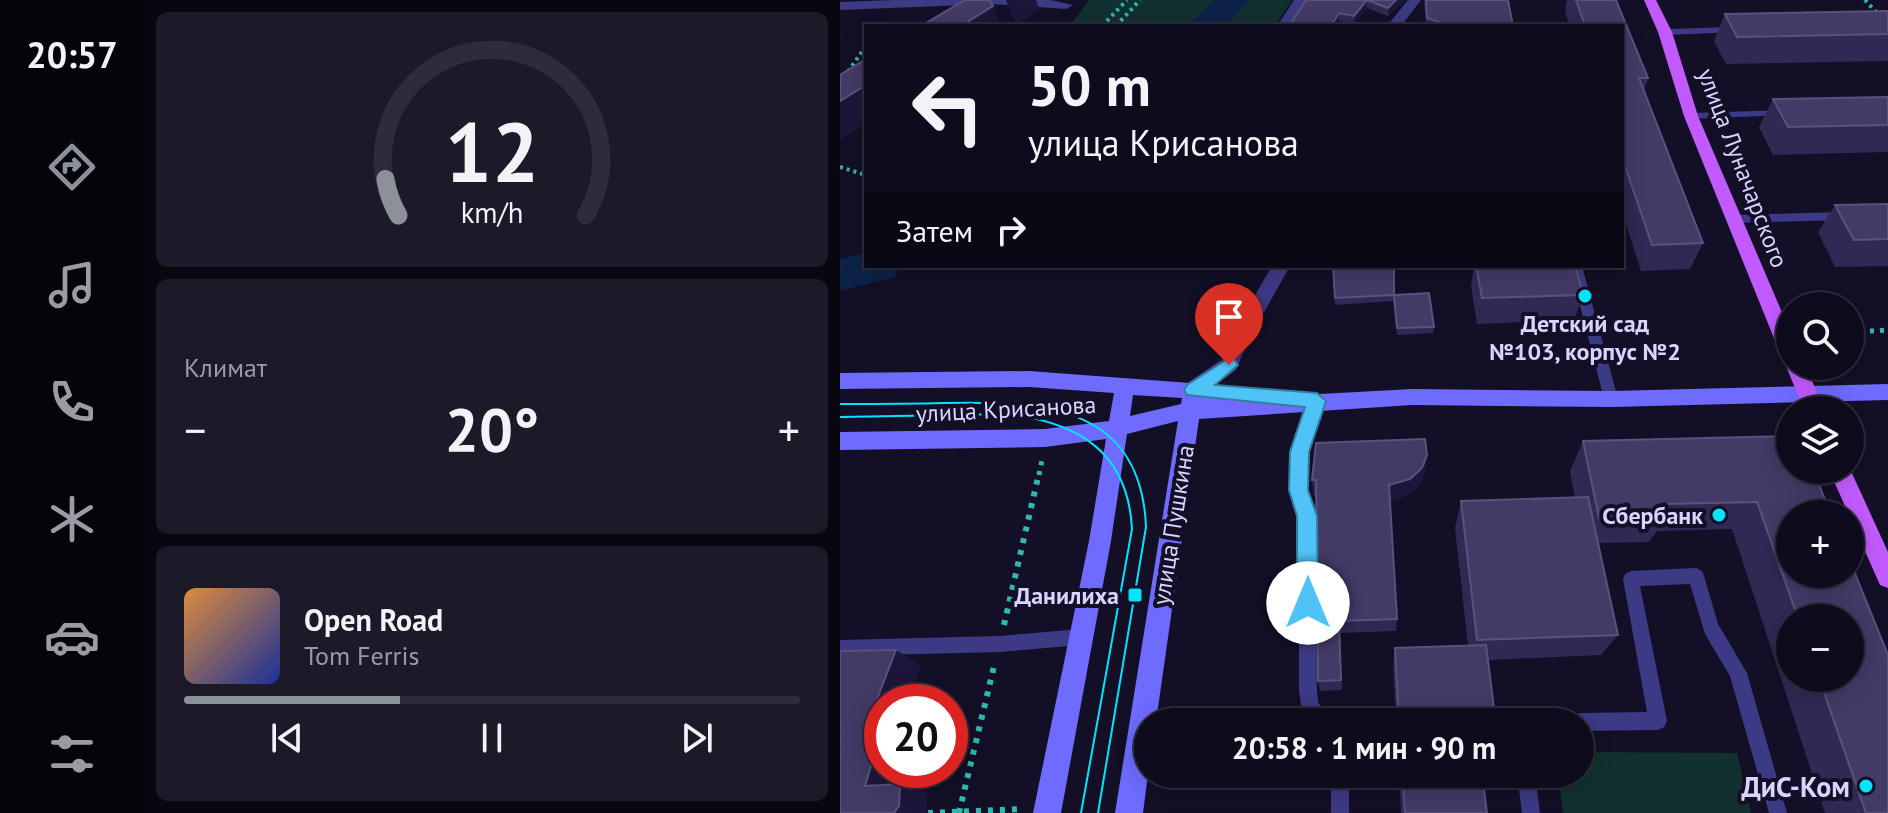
<!DOCTYPE html>
<html lang="ru">
<head>
<meta charset="utf-8">
<style>
	body { margin:0; font-family:"PT Sans",sans-serif; background:#1c1929; color:#f1f3f6; height:100vh; display:flex; flex-direction:column; font-size:30px; white-space:nowrap }
	* { box-sizing:border-box; margin:0 }
	p { font-size:26px; color:#9b9ba3 }
	.icon { flex:none; width:44px; height:44px; fill:none; stroke:currentColor; stroke-width:2; stroke-linecap:round; stroke-linejoin:round }
	.map { position:relative; flex:1; overflow:hidden }
	.details { display:flex; flex-direction:column; gap:12px; padding:12px; background:#08060f; width:696px }
	.details>* { flex:none }
	.hud { position:absolute; left:24px; top:24px; width:760px; height:244px; border-radius:0px; box-shadow:0 4px 20px #0003,0 0 0 2px #2e2b3b; background:#0e0b1c; color:#f1f3f6; overflow:hidden }
	.tools { position:absolute; left:936px; top:292px; display:grid; gap:16px }
	.tools a { display:grid; place-items:center; width:88px; height:88px; border-radius:50%; background:#0e0b1c; box-shadow:0 4px 20px #0003,0 0 0 2px #2e2b3b; font-size:40px }
	.speed { position:absolute; left:24px; top:684px; display:flex; gap:16px; font-size:40px; font-weight:700; text-align:center }
	.speed>* { display:grid; place-content:center; width:104px; height:104px; border-radius:50%; background:#0e0b1c; box-shadow:0 4px 20px #0003,0 0 0 2px #2e2b3b; line-height:1 }
	.speed .limit { border:12px solid #d22; background:#fff; color:#111 }
	.pin { position:absolute; display:grid; place-items:center; width:68px; height:68px; color:#fff; margin:-82px -34px; border-radius:50% 50% 50% 0; rotate:-45deg; box-shadow:0 0 8px #0007 }
	.pin .icon { rotate:45deg }
	.me { position:absolute; width:88px; margin:-44px; rotate:0deg; stroke-linejoin:round; filter:drop-shadow(0 0 6px #0008) }
	.turn { display:flex; align-items:center; gap:28px; height:168px; padding:0 32px; font-size:36px }
	.turn .icon { width:104px; height:104px; stroke-width:2.5 }
	.turn b { display:block; font-size:56px; line-height:68px }
	.then { display:flex; align-items:center; height:76px; padding:0 32px; background:#0003; gap:16px; font-size:30px }
	.big { font-size:60px; font-weight:600; line-height:1.1 }
	.details .tile { flex:1; display:flex; flex-direction:column; justify-content:center; gap:12px; min-width:0; padding:0 28px; border-radius:12px; background:#1c1929 }
	.details .dial { align-items:center; gap:0 }
	.dial svg { height:208px; overflow:visible; fill:none; stroke:#2e2b3b; stroke-width:7; stroke-linecap:round; text-anchor:middle }
	.dial text { fill:#f1f3f6; stroke:none }
	.song { display:flex; align-items:center; gap:24px }
	.cover { width:96px; height:96px; border-radius:12px; background:linear-gradient(135deg,hsl(30 70% 55%),hsl(230 70% 35%)) }
	.played { height:8px; border-radius:4px; background:linear-gradient(90deg,#8c9099 35%,#2e2b3b 35%) }
	.keys { display:flex; justify-content:space-around; direction:ltr }
	.heat { display:flex; justify-content:space-between; align-items:center; font-size:44px; direction:ltr }
	.trip { position:absolute; left:294px; top:708px; width:460px; height:80px; border-radius:40px; background:#0e0b1c; box-shadow:0 4px 20px #0003,0 0 0 2px #2e2b3b; font-weight:600; line-height:80px; text-align:center }
	main { display:flex; flex:1; min-height:0 }
	.dock { display:flex; flex-direction:column; width:144px; justify-content:space-around; align-items:center; background:#06040b; color:#9b9ba3 }
	.dock .icon { width:56px; height:56px }
	.dock .current { color:#8c9099 }
	.dock b { font-size:36px; color:#f1f3f6 }
	.map>svg:first-child { display:block }
	.green { fill:#12302f }
	.lines { fill:none; stroke-linecap:round; stroke-linejoin:round }
	.river { fill:#0c2248; fill-rule:evenodd }
	.path-far2 { stroke:#2fb8b0; stroke-width:4; stroke-dasharray:3 4; stroke-linecap:butt }
	.path-far1 { stroke:#2fb8b0; stroke-width:5; stroke-dasharray:4 6; stroke-linecap:butt }
	.path { stroke:#2fb8b0; stroke-width:6; stroke-dasharray:5 7; stroke-linecap:butt }
	.lane { fill:#3d3a85; fill-rule:evenodd }
	.street { fill:#3d3a85; fill-rule:evenodd }
	.secondary { fill:#6f6bff; fill-rule:evenodd }
	.primary { fill:#c25bff; fill-rule:evenodd }
	.tram { stroke:#00e5ff; stroke-width:2 }
	.wall { fill:#312854; fill-rule:evenodd }
	.shaded-wall { fill:#1d163a }
	.building { fill:#433a66; stroke:#5a527e; stroke-width:2 }
	.route { fill:#4fc3f7; stroke:#337fa1; stroke-width:2 }
	.poi-dot { fill:#00e5ff; stroke:#130f26; stroke-width:3 }
	.labels { text-anchor:middle; dominant-baseline:central; stroke-width:8; stroke-linejoin:round; paint-order:stroke }
	.street-label { font-size:24px; fill:#d9d4ff; stroke:#130f26 }
	.poi-label { font-size:24px; font-weight:bold; fill:#d9d4ff; stroke:#130f26; text-anchor:end }
	.near-poi-label { font-size:28px; font-weight:bold; fill:#d9d4ff; stroke:#130f26; text-anchor:end }
</style>
</head>
<body>
<main>
<nav class="dock">
<b>20:57</b>
<svg class="icon current" aria-label="directions" viewBox="0 0 24 24"><path d="M12 3l9 9-9 9-9-9zM9 14v-3h6M13 9l2 2-2 2"/></svg>
<svg class="icon" aria-label="music" viewBox="0 0 24 24"><path d="M9 18V5l10-2v13"/><circle cx="6" cy="18" r="3"/><circle cx="16" cy="16" r="3"/></svg>
<svg class="icon" aria-label="phone" viewBox="0 0 24 24"><path d="M5 4h4l2 5-3 2q2 4 5 5l2-3 5 2v4C11 20 4 13 5 4z"/></svg>
<svg class="icon" aria-label="climate" viewBox="0 0 24 24"><path d="M12 3v18M4 7l16 10M4 17L20 7"/></svg>
<svg class="icon" aria-label="car" viewBox="0 0 24 24"><path d="M5 17H2v-5l4-1 3-4h7l3 4 3 1v5h-3M9 17h6M6 11h13"/><circle cx="7" cy="17" r="2"/><circle cx="17" cy="17" r="2"/></svg>
<svg class="icon" aria-label="filters" viewBox="0 0 24 24"><path d="M4 7h16M4 17h16"/><circle cx="9" cy="7" r="2"/><circle cx="15" cy="17" r="2"/></svg>
</nav>
<section class="details">
<div class="tile dial"><svg viewBox="0 0 100 80">
<path d="M14 69A42 42 0 1 1 86 69"/>
<path d="M14 69A42 42 0 0 1 9 55" stroke="#8c9099"/>
<text x="50" y="56" font-size="32" font-weight="700">12</text>
<text x="50" y="72" font-size="11">km/h</text>
</svg></div>
<div class="tile"><p>Климат</p>
<div class="heat"><a>−</a><b class="big">20°</b><a>+</a></div>
</div>
<div class="tile">
<div class="song"><i class="cover"></i><div><b>Open Road</b><p>Tom Ferris</p></div></div>
<div class="played"></div>
<div class="keys"><svg class="icon" aria-label="previous" viewBox="0 0 24 24"><path d="M18 5L8 12l10 7zM5 5v14"/></svg><svg class="icon" aria-label="pause" viewBox="0 0 24 24"><path d="M8 5v14M16 5v14"/></svg><svg class="icon" aria-label="next" viewBox="0 0 24 24"><path d="M6 5l10 7-10 7zM19 5v14"/></svg></div>
</div>
</section>
<div class="map">
<svg width="1048" height="813" viewBox="0 0 1048 813">
	<rect width="100%" height="100%" fill="#130f26"/>
	<!-- green -->
	<path class="green" d="M 249,0 L 452,0 L 435,26 L 230,26 Z
		M 740,752 L 897,753 L 911,813 L 723,813 L 718,774 L 740,774 Z"/>
	<g class="lines">
		<!-- river -->
		<path class="river" d="M 374,0 L 409,0 L 384,26 L 347,26 Z
			M 26,253 L 26,266 L 60,266 L 54,277 L 0,291 L 0,259 Z"/>
		<!-- path-far2 -->
		<path class="path-far2" d="M 1025,0 L 1037,13
			M 262,26 L 287,0
			M 276,26 L 300,0
			M 0,83 L 26,46
			M 0,167 L 26,175"/>
		<!-- path-far1 -->
		<path class="path-far1" d="M 1010,332 L 1048,330
			M 199,475 L 202,460"/>
		<!-- path -->
		<path class="path" d="M 164,625 L 199,473
			M 88,813 L 183,809
			M 119,813 L 155,662"/>
		<!-- lane -->
		<path class="lane" d="M 896,27 L 901,30 L 899,32 L 825,35 L 820,32 L 825,29 Z
			M 944,110 L 949,113 L 948,115 L 851,119 L 846,116 L 851,113 Z
			M 1004,212 L 1010,216 L 1004,220 L 893,223 L 887,219 L 893,215 Z
			M 730,266 L 742,266 L 778,399 L 776,403 L 766,403 L 764,399 Z
			M 477,395 L 482,397 L 484,401 L 466,452 L 466,490 L 475,516 L 477,690 L 478,702 L 491,722 L 471,722 L 461,705 L 459,690 L 459,516 L 450,490 L 452,452 L 470,401 L 472,397 Z
			M 856,568 L 862,571 L 864,576 L 878,624 L 907,673 L 947,813 L 929,813 L 890,676 L 865,634 L 850,584 L 800,586 L 827,721 L 824,727 L 818,730 L 740,731 L 740,722 L 731,722 L 734,716 L 740,713 L 807,712 L 783,579 L 785,574 L 791,571 Z
			M 241,629 L 247,631 L 249,637 L 247,643 L 241,645 L 160,652 L 0,656 L 0,640 L 160,636 Z
			M 491,774 L 509,774 L 509,813 L 491,813 Z
			M 677,774 L 695,774 L 700,813 L 682,813 Z"/>
		<!-- street -->
		<path class="street" d="M 53,0 L 210,0 L 233,5 L 226,9 L 152,4 L 0,10 L 0,2 Z
			M 454,0 L 466,0 L 451,26 L 437,26 Z
			M 568,0 L 581,0 L 561,26 L 547,26 Z
			M 432,266 L 450,266 L 409,339 L 396,370 L 360,396 L 346,396 L 343,390 L 346,384 L 381,360 L 393,333 Z"/>
		<!-- secondary -->
		<path class="secondary" d="M 189,371 L 417,388 L 424,390 L 427,397 L 572,389 L 771,391 L 1048,384 L 1048,400 L 771,407 L 572,405 L 359,419 L 316,722 L 308,722 L 308,774 L 303,813 L 275,813 L 338,421 L 287,434 L 271,541 L 221,813 L 193,813 L 249,541 L 266,439 L 205,447 L 0,450 L 0,432 L 205,429 L 269,421 L 274,393 L 189,387 L 0,389 L 0,373 ZM 293,395 L 342,398 L 341,404 L 290,416 Z"/>
		<!-- primary -->
		<path class="primary" d="M 804,0 L 816,0 L 832,32 L 858,116 L 950,331 L 950,366 L 966,366 L 984,410 L 964,410 L 946,366 L 950,360 L 940,353 L 844,116 L 818,32 Z
			M 1010,469 L 1048,552 L 1048,588 L 1040,585 L 989,470 Z"/>
		<!-- tram -->
		<path class="tram" d="M 0,404 C 35,404 69,404 104,403 C 201,401 301,404 306,527 L 258,813
			M 0,417 L 169,414 C 240,423 288,453 292,529 L 241,813"/>
	</g>
	<!-- wall -->
	<path class="wall" d="M 466,0 L 565,0 L 548,16 L 527,8 L 514,24 L 499,21 Z
		M 584,0 L 668,0 L 673,26 L 586,26 Z
		M 727,0 L 776,0 L 808,78 L 804,91 L 863,243 L 850,269 L 801,271 L 782,212 L 782,26 L 730,26 L 725,12 Z
		M 1048,11 L 1048,61 L 886,64 L 874,41 L 885,14 Z
		M 1048,97 L 1048,152 L 933,155 L 919,127 L 933,99 Z
		M 1048,204 L 1048,266 L 995,267 L 978,232 L 995,205 Z
		M 492,266 L 554,295 L 594,327 L 593,333 L 557,335 L 553,301 L 495,305 Z
		M 634,266 L 735,266 L 743,295 L 734,320 L 637,324 L 631,286 Z
		M 950,436 L 950,470 L 973,470 L 991,514 L 950,514 L 950,574 L 1010,574 L 1010,561 L 1048,655 L 1048,813 L 985,813 L 892,529 L 817,531 L 809,542 L 758,543 L 778,635 L 761,655 L 648,660 L 654,708 L 646,722 L 556,722 L 553,666 L 555,648 L 628,645 L 615,528 L 621,501 L 735,498 L 730,471 L 743,441 ZM 950,618 L 1010,618 L 1010,678 L 950,678 Z
		M 587,455 L 585,472 L 580,485 L 569,495 L 550,501 L 557,619 L 556,631 L 500,633 L 502,690 L 480,691 L 478,681 L 476,496 L 474,496 L 472,480 Z
		M 559,774 L 642,774 L 647,813 L 561,813 Z"/>
	<!-- shaded-wall -->
	<path class="shaded-wall" d="M 166,0 L 196,0 L 199,10 L 176,25 Z
		M 527,0 L 527,8 L 514,24 L 514,16 Z
		M 556,0 L 565,0 L 548,16 L 548,8 Z
		M 153,6 L 161,26 L 121,26 Z
		M 499,13 L 499,21 L 496,26 L 491,26 Z
		M 26,85 L 26,123 L 0,140 L 0,101 Z
		M 587,455 L 585,472 L 580,485 L 569,495 L 548,501 L 549,485 Z
		M 56,650 L 81,665 L 68,702 L 42,702 L 42,726 L 29,720 Z
		M 42,730 L 42,770 L 61,770 L 54,795 L 25,786 Z
		M 60,784 L 87,792 L 86,813 L 54,813 Z"/>
	<!-- building -->
	<path class="building" d="M 125,0 L 149,0 L 153,6 L 121,26 L 81,26 Z
		M 466,0 L 556,0 L 548,8 L 527,0 L 514,16 L 499,13 L 491,26 L 449,26 Z
		M 586,0 L 668,0 L 673,26 L 611,26 L 587,18 Z
		M 736,0 L 776,0 L 808,78 L 799,78 L 863,243 L 812,245 L 782,157 L 782,26 L 745,26 Z
		M 1048,11 L 1048,34 L 897,37 L 885,14 Z
		M 26,59 L 26,85 L 0,101 L 0,75 Z
		M 1048,97 L 1048,125 L 948,127 L 933,99 Z
		M 1048,204 L 1048,239 L 1014,240 L 995,205 Z
		M 493,266 L 554,266 L 554,295 L 589,293 L 594,327 L 557,328 L 554,295 L 495,298 Z
		M 636,266 L 735,266 L 743,295 L 642,298 Z
		M 950,436 L 950,470 L 973,470 L 991,514 L 950,514 L 950,574 L 1010,574 L 1010,561 L 1048,655 L 1048,813 L 1026,813 L 979,678 L 1010,678 L 1010,618 L 958,618 L 917,502 L 825,504 L 828,515 L 759,518 L 743,441 Z
		M 585,439 L 587,455 L 582,468 L 570,479 L 549,485 L 557,619 L 499,621 L 501,680 L 478,681 L 476,480 L 472,480 L 476,443 Z
		M 748,497 L 778,635 L 637,640 L 621,501 Z
		M 646,645 L 654,708 L 635,709 L 637,722 L 559,722 L 555,648 Z
		M 56,650 L 29,720 L 42,720 L 42,730 L 25,786 L 60,784 L 59,806 L 54,813 L 0,813 L 0,651 Z
		M 562,774 L 642,774 L 647,813 L 565,813 Z"/>
	<!-- route -->
	<path class="route" d="M 389,358 L 395,360 L 398,365 L 375,385 L 477,393 L 486,401 L 469,452 L 468,490 L 477,516 L 478,603 L 475,610 L 468,613 L 460,610 L 457,603 L 457,516 L 449,490 L 450,452 L 465,407 L 347,395 L 344,390 L 347,385 Z"/>
	<!-- markers -->
	<g class="poi-dot">
		<circle cx="745" cy="296" r="8"/>
		<circle cx="879" cy="515" r="8"/>
		<rect x="287" y="587" width="16" height="16" rx="4"/>
		<circle cx="1026" cy="786" r="8"/>
	</g>
	<g class="labels">
		<!-- street labels -->
		<g class="street-label">
			<text transform="translate(903 168) rotate(69)">улица Луначарского</text>
			<text transform="translate(166 409) rotate(-3)">улица Крисанова</text>
			<text transform="translate(333 525) rotate(-81)">улица Пушкина</text>
		</g>
		<!-- poi labels -->
		<g class="poi-label">
			<text x="745" y="323" text-anchor="middle">Детский сад<tspan x="745" dy="28">№103, корпус №2</tspan></text>
			<text x="863" y="515">Сбербанк</text>
			<text x="279" y="595">Данилиха</text>
		</g>
		<!-- near-poi labels -->
		<g class="near-poi-label">
			<text x="1010" y="786">ДиС-Ком</text>
		</g>
	</g>
</svg>
<div class="tools">
<a><svg class="icon" aria-label="search" viewBox="0 0 24 24"><circle cx="10" cy="10" r="6"/><path d="M15 15l6 6"/></svg></a>
<a><svg class="icon" aria-label="layers" viewBox="0 0 24 24"><path d="M12 4l9 5-9 5-9-5zM3 14l9 5 9-5"/></svg></a>
<a>+</a>
<a>−</a>
</div>
<div class="speed"><div class="limit">20</div></div>
<div class="pin" style="left:389px;top:365px;background:#d93025"><svg class="icon" aria-label="arrive" viewBox="0 0 24 24"><path d="M6 21V4h12l-3 4 3 4H6"/></svg></div>
<svg class="me" style="left:468px;top:603px" viewBox="-20 -20 40 40"><circle r="19" fill="#fff"/><path d="M0-13L10 11 0 6-10 11z" fill="#4fc3f7"/></svg>
<div class="trip">20:58 · 1 мин · 90 m</div>
<div class="hud">
<div class="turn"><svg class="icon" aria-label="left" viewBox="0 0 24 24"><path d="M17 20v-9H6M10 6l-5 5 5 5"/></svg><div><b>50 m</b>улица Крисанова</div></div>
<div class="then">Затем<svg class="icon" aria-label="right" viewBox="0 0 24 24"><path d="M7 20v-9h11M14 6l5 5-5 5"/></svg></div>
</div>
</div>
</main>
</body>
</html>
